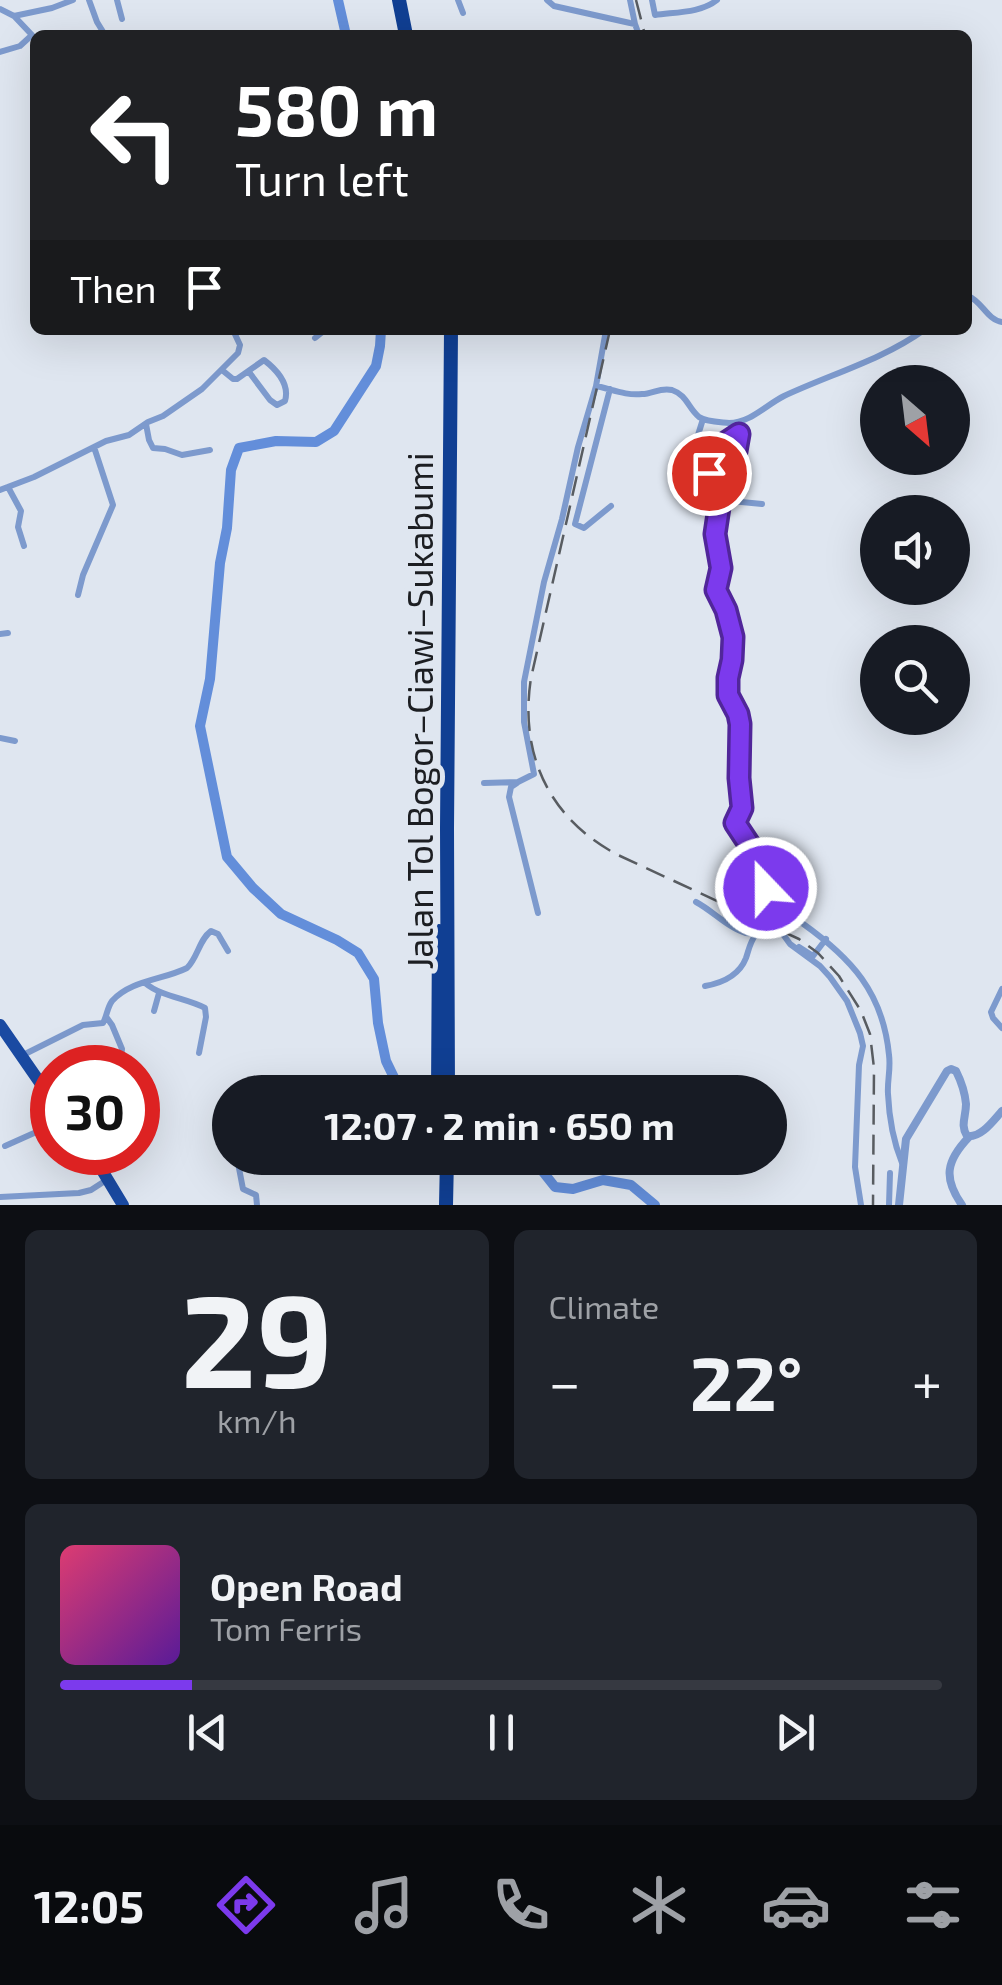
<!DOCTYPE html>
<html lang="en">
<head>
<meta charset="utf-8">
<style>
	body { margin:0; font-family:"Exo 2",sans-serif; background:#20242c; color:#f1f3f6; height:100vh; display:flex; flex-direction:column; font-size:38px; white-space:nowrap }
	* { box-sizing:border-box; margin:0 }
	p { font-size:32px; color:#9ea1a6 }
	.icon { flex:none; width:55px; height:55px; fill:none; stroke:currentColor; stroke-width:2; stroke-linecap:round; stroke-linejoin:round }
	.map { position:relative; height:1205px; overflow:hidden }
	.sheet { display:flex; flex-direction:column; gap:25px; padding:25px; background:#0d0f14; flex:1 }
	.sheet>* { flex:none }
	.banner { position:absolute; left:30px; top:30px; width:942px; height:305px; border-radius:15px; box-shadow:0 10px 40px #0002; background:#202124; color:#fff; overflow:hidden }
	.needle { width:65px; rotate:152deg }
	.tools { position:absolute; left:860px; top:365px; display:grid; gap:20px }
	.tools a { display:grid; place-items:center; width:110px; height:110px; border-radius:50%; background:#171b24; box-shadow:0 10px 40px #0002; font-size:50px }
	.speed { position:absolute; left:30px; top:1045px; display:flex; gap:20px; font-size:50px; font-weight:700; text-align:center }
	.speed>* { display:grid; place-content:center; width:130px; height:130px; border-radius:50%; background:#171b24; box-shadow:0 10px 40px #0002; line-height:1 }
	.speed .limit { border:15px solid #d22; background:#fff; color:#111 }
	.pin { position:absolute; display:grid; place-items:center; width:85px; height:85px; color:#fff; margin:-42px; border:5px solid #fff; border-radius:50%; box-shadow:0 2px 10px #0007 }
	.me { position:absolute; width:110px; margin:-55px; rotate:338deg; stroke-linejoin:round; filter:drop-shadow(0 0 8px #0008) }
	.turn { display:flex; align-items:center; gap:35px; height:210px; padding:0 40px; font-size:45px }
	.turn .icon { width:130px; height:130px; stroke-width:2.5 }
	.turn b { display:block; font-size:70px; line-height:85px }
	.then { display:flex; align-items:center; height:95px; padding:0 40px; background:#0003; gap:20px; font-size:38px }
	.big { font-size:75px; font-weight:700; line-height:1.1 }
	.sheet .tile { flex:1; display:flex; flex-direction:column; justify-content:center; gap:15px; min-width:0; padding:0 35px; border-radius:15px; background:#20242c }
	.sheet .dial { align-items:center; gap:0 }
	.dial b { font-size:130px; line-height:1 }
	.song { display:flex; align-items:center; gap:30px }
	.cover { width:120px; height:120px; border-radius:15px; background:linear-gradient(135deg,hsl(340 70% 55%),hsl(270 70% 35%)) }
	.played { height:10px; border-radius:5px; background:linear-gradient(90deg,#7c3aed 15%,#363941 15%) }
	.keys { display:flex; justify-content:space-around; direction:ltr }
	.heat { display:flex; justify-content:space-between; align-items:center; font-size:55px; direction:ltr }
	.sheet .tiles { flex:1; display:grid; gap:25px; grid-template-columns:1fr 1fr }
	.tile:last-child { grid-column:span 2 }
	.trip { position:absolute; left:212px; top:1075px; width:575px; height:100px; border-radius:50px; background:#171b24; box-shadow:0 10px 40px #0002; font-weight:700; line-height:100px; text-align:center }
	.tab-bar { display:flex; height:160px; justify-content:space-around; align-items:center; background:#090b0e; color:#9ea1a6 }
	.tab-bar .icon { width:70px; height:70px }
	.tab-bar .current { color:#7c3aed }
	.tab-bar b { font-size:45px; color:#f1f3f6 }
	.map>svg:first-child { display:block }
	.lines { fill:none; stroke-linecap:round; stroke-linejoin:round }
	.river { stroke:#638eda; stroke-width:10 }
	.minor { stroke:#7d9acd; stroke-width:6 }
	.tertiary { stroke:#7d9acd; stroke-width:8 }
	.trunk { stroke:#1a4aa2; stroke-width:12 }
	.motorway { stroke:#103f93; stroke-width:14 }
	.rail { stroke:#585c61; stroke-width:2.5; stroke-dasharray:20 10; stroke-linecap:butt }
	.route-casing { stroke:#51269a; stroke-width:25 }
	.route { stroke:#7c3aed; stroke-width:18 }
	.labels { text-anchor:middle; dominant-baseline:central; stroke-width:10; stroke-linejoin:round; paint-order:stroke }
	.street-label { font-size:35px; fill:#1c1e22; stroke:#dfe6f0 }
</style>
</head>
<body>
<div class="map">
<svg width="1002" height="1205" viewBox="0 0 1002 1205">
	<rect width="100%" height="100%" fill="#dfe6f0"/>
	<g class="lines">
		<!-- river -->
		<path class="river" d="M 338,0 L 346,35
			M 381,330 L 380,346 L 376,366 L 334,431 L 316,442 L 276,441 L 239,448 L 231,470 L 227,528 L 220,563 L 210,679 L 200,726 L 227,857 L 253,888 L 281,914 L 337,940 L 358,953 L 374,979 L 378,1023 L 386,1061 L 401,1092
			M 477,1092 L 483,1092
			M 532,1158 L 555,1187 L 573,1189 L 603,1180 L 631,1185 L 655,1205"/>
		<!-- minor -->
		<path class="minor" d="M 89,0 L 97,22 L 105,35
			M 117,0 L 122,19
			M 458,0 L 463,13
			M 547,0 L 554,6 L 630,23 L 635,24 L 639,35
			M 630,0 L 635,24
			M 652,0 L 655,15 C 676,12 701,13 717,0
			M 0,9 L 14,16 L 32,35 L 20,46 L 0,52
			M 14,16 L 52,8 L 73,0
			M 968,296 C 982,301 987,320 1002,322
			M 606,330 L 596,386 C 611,389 626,396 642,394 C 653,394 660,387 672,390 C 687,395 688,408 699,417 C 706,422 720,422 729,423 C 750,423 766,405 784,396 C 831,374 882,360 924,330
			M 315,338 L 325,330
			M 222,370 L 233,379 L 237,379 L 264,360 C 277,370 290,384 285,401 L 277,405 L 270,400 L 249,372
			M 610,389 L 575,524 L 584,528 L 611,506
			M 703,419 L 698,435 L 693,478 L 715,527
			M 739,422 L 738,440 L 723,483 L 715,534 L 721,571 L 716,592 L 726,610 L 733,637 L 732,660 L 728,678 L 728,697 L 738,714 L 740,733 L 739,778 L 741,812 L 735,822 L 735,826 L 758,858 L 768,891 C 781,900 789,914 802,923 C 851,958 883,992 889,1055 C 891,1069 887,1081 888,1094 C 889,1116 894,1143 902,1163
			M 146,424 L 149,440 L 153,448 L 165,449 L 182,455 L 210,450
			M 706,484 L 715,450 L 738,435
			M 8,487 L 21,511 L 18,527 L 24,546
			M 0,490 L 34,477 L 106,441 L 129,435 L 148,422 L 163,416 L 202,389 L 238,353 L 240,345 L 233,330
			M 721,500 L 762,504
			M 78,595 L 83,575 L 113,505 L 94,447
			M 0,634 L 8,633
			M 0,738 L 15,741
			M 484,783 L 518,782 L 534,774 L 524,722 L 524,682 L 544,582 L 562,519 L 578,447 L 596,386
			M 517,783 L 511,787 L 509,797 L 538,913
			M 696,902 C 713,911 728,928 746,933 C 757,935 768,930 780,930 L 790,944 L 820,966 L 830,977 L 847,1001 L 860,1033 L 863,1046 L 859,1065 L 855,1167 L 861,1205
			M 799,947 L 813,956 L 826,939
			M 145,983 C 162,997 186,998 205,1008 L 206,1017 L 199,1053
			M 705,986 C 722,983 739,976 746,958 C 749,949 750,942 756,934
			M 1002,989 L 991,1012 L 993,1018 L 1002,1028
			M 154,1011 L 159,993
			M 107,1018 L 112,1025 L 122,1049 L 120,1068
			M 23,1055 L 83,1025 L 103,1023 C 107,1016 107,1008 112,1001 C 131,980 163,980 187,968 C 198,957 199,940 211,931 L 218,934 L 228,951
			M 5,1146 L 52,1125
			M 238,1163 L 243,1189 L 256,1195 L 257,1205
			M 0,1197 L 79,1193 L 91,1190 L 108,1179
			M 889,1205 L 890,1173"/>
		<!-- tertiary -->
		<path class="tertiary" d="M 899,1205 L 906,1139 L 947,1071 L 951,1069 L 956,1071 C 961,1081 965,1093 966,1104 C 966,1117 960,1125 967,1136 C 981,1138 993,1121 1002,1111
			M 962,1205 C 943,1178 946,1161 969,1137"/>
		<!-- trunk -->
		<path class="trunk" d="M 0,1025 L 52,1100
			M 91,1152 L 123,1205"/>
		<!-- motorway -->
		<path class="motorway" d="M 399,0 L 406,35
			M 438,1092 L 439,931
			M 448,1092 L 447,828 L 451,330
			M 446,1205 L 447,1158"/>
		<!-- rail -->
		<path class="rail" d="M 636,0 L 645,35
			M 610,330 L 531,678 C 519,754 549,819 618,855 L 799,939 L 818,953 L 839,976 L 861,1011 L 870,1034 L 874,1068 L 873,1205"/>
	</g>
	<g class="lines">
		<!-- route casing -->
		<g class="route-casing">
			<path id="route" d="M 709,473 L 715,450 L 739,434 L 736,451 L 722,487 L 715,534 L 721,568 L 716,590 L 726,610 L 733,637 L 732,660 L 728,678 L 728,695 L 738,714 L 740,724 L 739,778 L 742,808 L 735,823 L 758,858 L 766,888"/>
		</g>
		<!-- route -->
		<use href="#route" class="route"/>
	</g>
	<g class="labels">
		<!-- street labels -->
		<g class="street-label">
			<text transform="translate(419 711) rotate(-90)">Jalan Tol Bogor–Ciawi–Sukabumi</text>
		</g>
	</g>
</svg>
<div class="tools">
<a><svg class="needle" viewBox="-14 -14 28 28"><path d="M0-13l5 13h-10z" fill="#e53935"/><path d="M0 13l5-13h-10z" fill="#9ea1a6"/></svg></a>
<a><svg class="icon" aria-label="sound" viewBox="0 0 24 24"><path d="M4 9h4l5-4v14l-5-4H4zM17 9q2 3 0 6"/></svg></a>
<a><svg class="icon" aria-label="search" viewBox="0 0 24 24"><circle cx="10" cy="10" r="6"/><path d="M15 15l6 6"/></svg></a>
</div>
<div class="speed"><div class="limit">30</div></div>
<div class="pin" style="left:709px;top:473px;background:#d93025"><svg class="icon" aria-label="arrive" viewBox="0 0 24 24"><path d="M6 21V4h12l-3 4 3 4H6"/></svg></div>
<svg class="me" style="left:766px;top:888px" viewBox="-20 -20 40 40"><circle r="17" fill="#7c3aed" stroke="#fff" stroke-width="3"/><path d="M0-11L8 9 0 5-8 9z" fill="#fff"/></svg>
<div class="trip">12:07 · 2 min · 650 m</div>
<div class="banner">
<div class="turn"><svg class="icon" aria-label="left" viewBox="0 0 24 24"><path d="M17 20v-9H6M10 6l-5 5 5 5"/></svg><div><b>580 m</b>Turn left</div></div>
<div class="then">Then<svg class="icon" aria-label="arrive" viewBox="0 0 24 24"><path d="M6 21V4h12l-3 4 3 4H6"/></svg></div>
</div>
</div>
<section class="sheet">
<div class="tiles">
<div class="tile dial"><b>29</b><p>km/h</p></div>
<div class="tile"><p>Climate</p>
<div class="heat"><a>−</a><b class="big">22°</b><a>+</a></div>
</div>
<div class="tile">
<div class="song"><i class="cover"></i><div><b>Open Road</b><p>Tom Ferris</p></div></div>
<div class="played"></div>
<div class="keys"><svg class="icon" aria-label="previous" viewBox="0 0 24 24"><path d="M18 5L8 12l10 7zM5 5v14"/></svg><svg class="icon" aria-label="pause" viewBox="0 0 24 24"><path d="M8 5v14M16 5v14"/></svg><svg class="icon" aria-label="next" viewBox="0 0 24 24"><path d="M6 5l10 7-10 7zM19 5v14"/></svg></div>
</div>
</div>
</section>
<nav class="tab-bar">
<b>12:05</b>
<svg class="icon current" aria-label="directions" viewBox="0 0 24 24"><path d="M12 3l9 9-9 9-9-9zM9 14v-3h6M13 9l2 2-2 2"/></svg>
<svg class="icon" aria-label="music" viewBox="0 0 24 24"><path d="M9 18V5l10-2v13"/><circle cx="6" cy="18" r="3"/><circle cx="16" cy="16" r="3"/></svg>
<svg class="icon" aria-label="phone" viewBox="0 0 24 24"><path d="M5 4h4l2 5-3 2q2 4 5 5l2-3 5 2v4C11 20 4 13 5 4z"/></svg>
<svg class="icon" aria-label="climate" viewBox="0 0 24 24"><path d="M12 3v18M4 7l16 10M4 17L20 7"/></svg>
<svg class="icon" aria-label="car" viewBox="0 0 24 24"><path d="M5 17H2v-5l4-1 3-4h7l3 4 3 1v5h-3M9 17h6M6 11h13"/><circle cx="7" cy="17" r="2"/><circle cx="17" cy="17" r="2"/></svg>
<svg class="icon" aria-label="filters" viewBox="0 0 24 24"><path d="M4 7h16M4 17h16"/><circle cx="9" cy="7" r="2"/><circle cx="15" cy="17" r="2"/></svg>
</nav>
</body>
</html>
